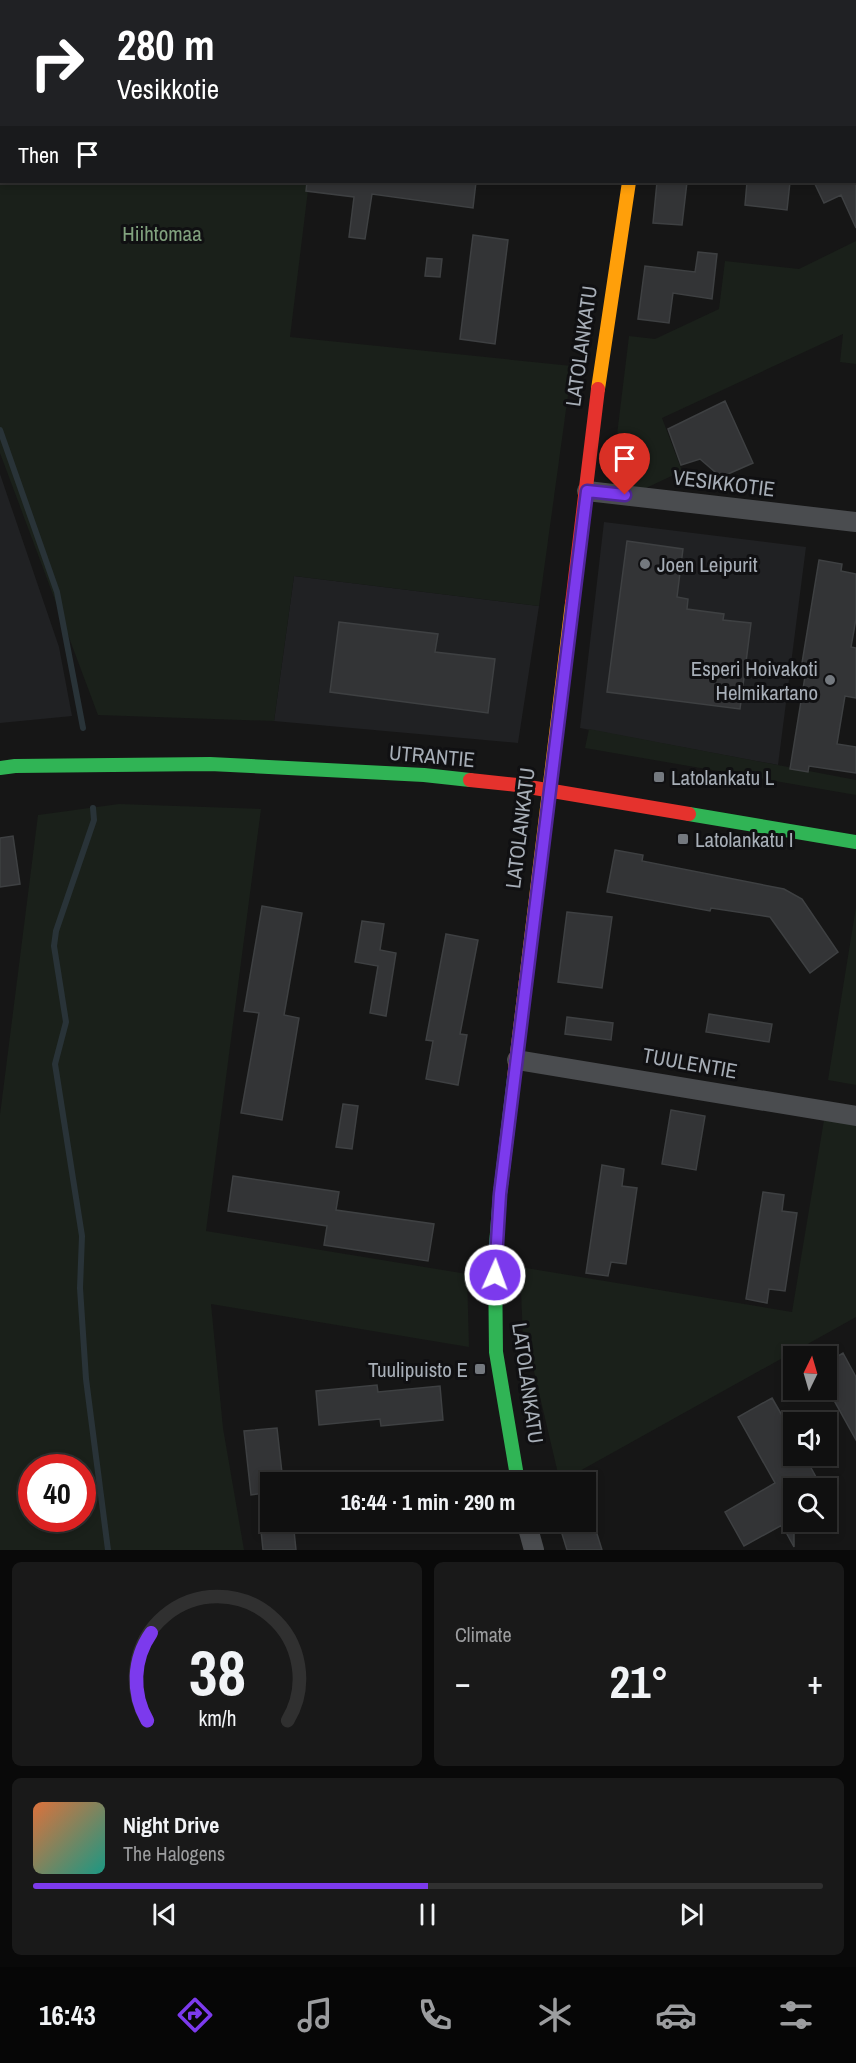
<!DOCTYPE html>
<html lang="en">
<head>
<meta charset="utf-8">
<style>
	body { margin:0; font-family:"Archivo Narrow",sans-serif; background:#191919; color:#f1f3f6; height:100vh; display:flex; flex-direction:column; font-size:22px; white-space:nowrap }
	* { box-sizing:border-box; margin:0 }
	p { font-size:20px; color:#9c9d9f }
	.icon { flex:none; width:33px; height:33px; fill:none; stroke:currentColor; stroke-width:2; stroke-linecap:round; stroke-linejoin:round }
	.map { position:relative; height:1550px; overflow:hidden }
	.drawer { display:flex; flex-direction:column; gap:12px; padding:12px; background:#090909; flex:1 }
	.drawer>* { flex:none }
	.banner { position:absolute; left:0px; top:0px; width:856px; height:183px; box-shadow:0 3px 9px #0003,0 0 0 2px #303030; background:#202124; color:#fff; overflow:hidden }
	.needle { width:39px; rotate:5deg }
	.tools { position:absolute; left:783px; top:1346px; display:grid; gap:12px }
	.tools a { display:grid; place-items:center; width:54px; height:54px; border-radius:0px; background:#101010; box-shadow:0 3px 9px #0003,0 0 0 2px #303030; font-size:30px }
	.speed { position:absolute; left:18px; top:1454px; display:flex; gap:12px; font-size:30px; font-weight:700; text-align:center }
	.speed>* { display:grid; place-content:center; width:78px; height:78px; border-radius:50%; background:#101010; box-shadow:0 3px 9px #0003,0 0 0 2px #303030; line-height:1 }
	.speed .limit { border:9px solid #d22; background:#fff; color:#111 }
	.pin { position:absolute; display:grid; place-items:center; width:51px; height:51px; color:#fff; margin:-62px -26px; border-radius:50% 50% 50% 0; rotate:-45deg; box-shadow:0 0 6px #0007 }
	.pin .icon { rotate:45deg }
	.me { position:absolute; width:66px; margin:-33px; rotate:2deg; stroke-linejoin:round; filter:drop-shadow(0 0 4px #0008) }
	.turn { display:flex; align-items:center; gap:21px; height:126px; padding:0 18px; font-size:27px }
	.turn .icon { width:78px; height:78px; stroke-width:2.5 }
	.turn b { display:block; font-size:42px; line-height:51px }
	.then { display:flex; align-items:center; height:57px; padding:0 18px; background:#0003; gap:12px; font-size:22px }
	.big { font-size:45px; font-weight:700; line-height:1.1 }
	.drawer .card { flex:1; display:flex; flex-direction:column; justify-content:center; gap:9px; min-width:0; padding:0 21px; border-radius:9px; background:#191919 }
	.drawer .dial { align-items:center; gap:0 }
	.dial svg { height:156px; overflow:visible; fill:none; stroke:#303030; stroke-width:7; stroke-linecap:round; text-anchor:middle }
	.dial text { fill:#f1f3f6; stroke:none }
	.song { display:flex; align-items:center; gap:18px }
	.cover { width:72px; height:72px; border-radius:9px; background:linear-gradient(135deg,hsl(20 70% 55%),hsl(170 70% 35%)) }
	.played { height:6px; border-radius:3px; background:linear-gradient(90deg,#7c3aed 50%,#303030 50%) }
	.keys { display:flex; justify-content:space-around; direction:ltr }
	.heat { display:flex; justify-content:space-between; align-items:center; font-size:33px; direction:ltr }
	.drawer .tiles { flex:1; display:grid; gap:12px; grid-template-columns:1fr 1fr }
	.card:last-child { grid-column:span 2 }
	.trip { position:absolute; left:260px; top:1472px; width:336px; height:60px; border-radius:0px; background:#101010; box-shadow:0 3px 9px #0003,0 0 0 2px #303030; font-weight:700; line-height:60px; text-align:center }
	.dock { display:flex; height:96px; justify-content:space-around; align-items:center; background:#060606; color:#9c9d9f }
	.dock .icon { width:42px; height:42px }
	.dock .active { color:#7c3aed }
	.dock b { font-size:27px; color:#f1f3f6 }
	.map>svg:first-child { display:block }
	.built { fill:#202123 }
	.green { fill:#1a201a; fill-rule:evenodd }
	.lines { fill:none; stroke-linecap:round; stroke-linejoin:round }
	.stream { stroke:#293338; stroke-width:6 }
	.building { fill:#333436; stroke:#3e4042; stroke-width:1.5 }
	.street { stroke:#4a4c4f; stroke-width:20 }
	.fast { stroke:#30b455; stroke-width:14 }
	.slow { stroke:#ff9f0a; stroke-width:14 }
	.jam { stroke:#e5322d; stroke-width:14 }
	.route-casing { stroke:#51269a; stroke-width:15 }
	.route { stroke:#7c3aed; stroke-width:10 }
	.poi-dot { fill:#74797f; stroke:#101012; stroke-width:2 }
	.labels { text-anchor:middle; dominant-baseline:central; stroke-width:6; stroke-linejoin:round; paint-order:stroke }
	.park-label { font-size:21px; fill:#81a27e; stroke:#101012 }
	.street-label { font-size:21px; fill:#a7aeb7; stroke:#101012 }
	.poi-label { font-size:21px; fill:#a7aeb7; stroke:#101012; text-anchor:start }
</style>
</head>
<body>
<div class="map">
<svg width="856" height="1550" viewBox="0 0 856 1550">
	<rect width="100%" height="100%" fill="#161616"/>
	<!-- built -->
	<path class="built" d="M 0,474 L 59,647 L 72,716 L 0,723 Z
		M 604,522 L 806,547 L 778,765 L 580,728 Z
		M 294,576 L 539,606 L 518,743 L 274,721 Z"/>
	<!-- green -->
	<path class="green" d="M 0,0 L 330,0 L 2,2 L 2,182 L 309,182 L 290,337 L 572,366 L 539,606 L 294,576 L 274,721 L 98,715 L 0,453 Z
		M 856,241 L 856,364 L 840,362 L 843,334 L 662,418 L 682,471 L 644,489 L 630,489 L 612,476 L 629,336 L 655,339 L 719,309 L 725,261 L 799,269 Z
		M 589,729 L 856,780 L 856,795 L 585,748 Z
		M 119,804 L 261,809 L 206,1231 L 467,1274 L 469,1347 L 211,1304 L 223,1428 L 244,1550 L 0,1550 L 0,1115 L 38,815 ZM 32,1467 L 82,1467 L 82,1518 L 32,1518 Z
		M 856,907 L 856,1085 L 828,1080 Z
		M 824,1120 L 856,1125 L 856,1317 L 560,1482 L 532,1363 L 524,1363 L 520,1267 L 792,1312 Z"/>
	<g class="lines">
		<!-- stream -->
		<path class="stream" d="M 0,430 L 57,592 L 83,728
			M 93,808 L 94,820 L 56,931 L 54,946 L 66,1022 L 55,1064 L 82,1236 L 80,1288 L 86,1379 L 108,1550"/>
	</g>
	<!-- building -->
	<path class="building" d="M 307,182 L 476,182 L 473,208 L 372,194 L 365,239 L 349,237 L 354,197 L 306,191 Z
		M 657,182 L 687,182 L 682,225 L 653,223 Z
		M 747,182 L 790,182 L 787,210 L 745,205 Z
		M 814,182 L 856,182 L 856,228 L 841,195 L 824,203 Z
		M 473,235 L 508,240 L 495,344 L 460,339 Z
		M 698,252 L 717,254 L 712,299 L 673,293 L 669,323 L 638,319 L 645,266 L 695,272 Z
		M 427,258 L 442,259 L 440,277 L 425,276 Z
		M 725,401 L 753,463 L 721,477 L 700,459 L 681,465 L 668,429 Z
		M 627,541 L 683,549 L 677,597 L 688,599 L 687,609 L 724,614 L 723,620 L 751,623 L 740,709 L 607,692 Z
		M 819,560 L 842,564 L 841,571 L 856,574 L 856,619 L 851,647 L 856,648 L 856,698 L 845,696 L 837,744 L 856,747 L 856,773 L 809,766 L 808,772 L 790,769 L 807,664 L 802,663 Z
		M 339,622 L 438,634 L 435,652 L 495,659 L 488,713 L 330,692 Z
		M 13,836 L 20,884 L 0,887 L 0,838 Z
		M 615,850 L 643,855 L 642,861 L 784,889 L 802,899 L 838,952 L 810,973 L 770,917 L 711,908 L 710,911 L 607,892 Z
		M 262,906 L 302,913 L 284,1015 L 299,1018 L 282,1120 L 241,1113 L 259,1013 L 244,1011 Z
		M 567,912 L 612,917 L 602,988 L 558,982 Z
		M 362,921 L 384,924 L 380,950 L 396,953 L 386,1016 L 370,1013 L 378,966 L 355,962 Z
		M 446,934 L 478,940 L 460,1034 L 467,1035 L 458,1085 L 426,1079 L 433,1041 L 426,1040 Z
		M 709,1014 L 772,1024 L 769,1042 L 706,1032 Z
		M 567,1017 L 613,1023 L 611,1040 L 565,1034 Z
		M 343,1104 L 358,1106 L 352,1149 L 336,1147 Z
		M 671,1110 L 705,1116 L 696,1170 L 662,1164 Z
		M 602,1165 L 624,1169 L 622,1186 L 637,1188 L 626,1264 L 611,1262 L 608,1276 L 586,1273 Z
		M 233,1176 L 339,1192 L 336,1210 L 434,1224 L 428,1261 L 324,1245 L 327,1226 L 228,1211 Z
		M 763,1192 L 784,1195 L 782,1211 L 797,1213 L 785,1291 L 769,1289 L 767,1303 L 746,1299 Z
		M 843,1353 L 856,1377 L 856,1440 L 826,1386 L 826,1363 Z
		M 377,1385 L 378,1392 L 440,1386 L 443,1420 L 381,1426 L 380,1419 L 319,1425 L 316,1391 Z
		M 772,1398 L 794,1436 L 794,1455 L 804,1455 L 816,1477 L 813,1479 L 818,1488 L 794,1488 L 794,1547 L 782,1525 L 744,1546 L 725,1512 L 775,1483 L 738,1417 Z
		M 277,1428 L 283,1482 L 270,1482 L 270,1492 L 251,1495 L 244,1431 Z
		M 260,1521 L 293,1521 L 296,1550 L 263,1550 Z
		M 558,1521 L 593,1521 L 602,1550 L 567,1550 Z"/>
	<g class="lines">
		<!-- street -->
		<path class="street" d="M 651,2 L 651,0
			M 855,131 L 856,131
			M 587,491 L 856,522
			M 517,1060 L 856,1116
			M 526,1521 L 534,1550"/>
		<!-- fast -->
		<path class="fast" d="M 0,768 L 15,766 L 210,764 L 424,775 L 470,780
			M 689,814 L 856,842
			M 514,1078 L 500,1194 L 495,1258 L 496,1352 L 518,1482"/>
		<!-- slow -->
		<path class="slow" d="M 598,389 L 629,182
			M 514,1078 L 572,603"/>
		<!-- jam -->
		<path class="jam" d="M 572,603 L 598,389
			M 470,780 L 517,785 L 689,814"/>
	</g>
	<g class="lines">
		<!-- route casing -->
		<g class="route-casing">
			<path id="route" d="M 495,1275 L 500,1194 L 587,491 L 625,495"/>
		</g>
		<!-- route -->
		<use href="#route" class="route"/>
	</g>
	<!-- markers -->
	<g class="poi-dot">
		<circle cx="645" cy="564" r="6"/>
		<circle cx="830" cy="680" r="6"/>
		<rect x="653" y="771" width="12" height="12" rx="3"/>
		<rect x="677" y="833" width="12" height="12" rx="3"/>
		<rect x="474" y="1363" width="12" height="12" rx="3"/>
	</g>
	<g class="labels">
		<!-- park labels -->
		<g class="park-label">
			<text x="162" y="233">Hiihtomaa</text>
		</g>
		<!-- street labels -->
		<g class="street-label">
			<text transform="translate(581 346) rotate(-82)">LATOLANKATU</text>
			<text transform="translate(724 483) rotate(7)">VESIKKOTIE</text>
			<text transform="translate(432 756) rotate(5)">UTRANTIE</text>
			<text transform="translate(520 828) rotate(-83)">LATOLANKATU</text>
			<text transform="translate(690 1063) rotate(10)">TUULENTIE</text>
			<text transform="translate(528 1383) rotate(82)">LATOLANKATU</text>
		</g>
		<!-- poi labels -->
		<g class="poi-label">
			<text x="657" y="564">Joen Leipurit</text>
			<text x="818" y="668" text-anchor="end">Esperi Hoivakoti<tspan x="818" dy="24">Helmikartano</tspan></text>
			<text x="671" y="777">Latolankatu L</text>
			<text x="695" y="839">Latolankatu I</text>
			<text x="468" y="1369" text-anchor="end">Tuulipuisto E</text>
		</g>
	</g>
</svg>
<div class="tools">
<a><svg class="needle" viewBox="-14 -14 28 28"><path d="M0-13l5 13h-10z" fill="#e53935"/><path d="M0 13l5-13h-10z" fill="#9c9d9f"/></svg></a>
<a><svg class="icon" aria-label="sound" viewBox="0 0 24 24"><path d="M4 9h4l5-4v14l-5-4H4zM17 9q2 3 0 6"/></svg></a>
<a><svg class="icon" aria-label="search" viewBox="0 0 24 24"><circle cx="10" cy="10" r="6"/><path d="M15 15l6 6"/></svg></a>
</div>
<div class="speed"><div class="limit">40</div></div>
<div class="pin" style="left:625px;top:495px;background:#d93025"><svg class="icon" aria-label="arrive" viewBox="0 0 24 24"><path d="M6 21V4h12l-3 4 3 4H6"/></svg></div>
<svg class="me" style="left:495px;top:1275px" viewBox="-20 -20 40 40"><circle r="17" fill="#7c3aed" stroke="#fff" stroke-width="3"/><path d="M0-11L8 9 0 5-8 9z" fill="#fff"/></svg>
<div class="trip">16:44 · 1 min · 290 m</div>
<div class="banner">
<div class="turn"><svg class="icon" aria-label="right" viewBox="0 0 24 24"><path d="M7 20v-9h11M14 6l5 5-5 5"/></svg><div><b>280 m</b>Vesikkotie</div></div>
<div class="then">Then<svg class="icon" aria-label="arrive" viewBox="0 0 24 24"><path d="M6 21V4h12l-3 4 3 4H6"/></svg></div>
</div>
</div>
<section class="drawer">
<div class="tiles">
<div class="card dial"><svg viewBox="0 0 100 80">
<path d="M14 69A42 42 0 1 1 86 69"/>
<path d="M14 69A42 42 0 0 1 16 24" stroke="#7c3aed"/>
<text x="50" y="56" font-size="32" font-weight="700">38</text>
<text x="50" y="72" font-size="11">km/h</text>
</svg></div>
<div class="card"><p>Climate</p>
<div class="heat"><a>−</a><b class="big">21°</b><a>+</a></div>
</div>
<div class="card">
<div class="song"><i class="cover"></i><div><b>Night Drive</b><p>The Halogens</p></div></div>
<div class="played"></div>
<div class="keys"><svg class="icon" aria-label="previous" viewBox="0 0 24 24"><path d="M18 5L8 12l10 7zM5 5v14"/></svg><svg class="icon" aria-label="pause" viewBox="0 0 24 24"><path d="M8 5v14M16 5v14"/></svg><svg class="icon" aria-label="next" viewBox="0 0 24 24"><path d="M6 5l10 7-10 7zM19 5v14"/></svg></div>
</div>
</div>
</section>
<nav class="dock">
<b>16:43</b>
<svg class="icon active" aria-label="directions" viewBox="0 0 24 24"><path d="M12 3l9 9-9 9-9-9zM9 14v-3h6M13 9l2 2-2 2"/></svg>
<svg class="icon" aria-label="music" viewBox="0 0 24 24"><path d="M9 18V5l10-2v13"/><circle cx="6" cy="18" r="3"/><circle cx="16" cy="16" r="3"/></svg>
<svg class="icon" aria-label="phone" viewBox="0 0 24 24"><path d="M5 4h4l2 5-3 2q2 4 5 5l2-3 5 2v4C11 20 4 13 5 4z"/></svg>
<svg class="icon" aria-label="climate" viewBox="0 0 24 24"><path d="M12 3v18M4 7l16 10M4 17L20 7"/></svg>
<svg class="icon" aria-label="car" viewBox="0 0 24 24"><path d="M5 17H2v-5l4-1 3-4h7l3 4 3 1v5h-3M9 17h6M6 11h13"/><circle cx="7" cy="17" r="2"/><circle cx="17" cy="17" r="2"/></svg>
<svg class="icon" aria-label="filters" viewBox="0 0 24 24"><path d="M4 7h16M4 17h16"/><circle cx="9" cy="7" r="2"/><circle cx="15" cy="17" r="2"/></svg>
</nav>
</body>
</html>
